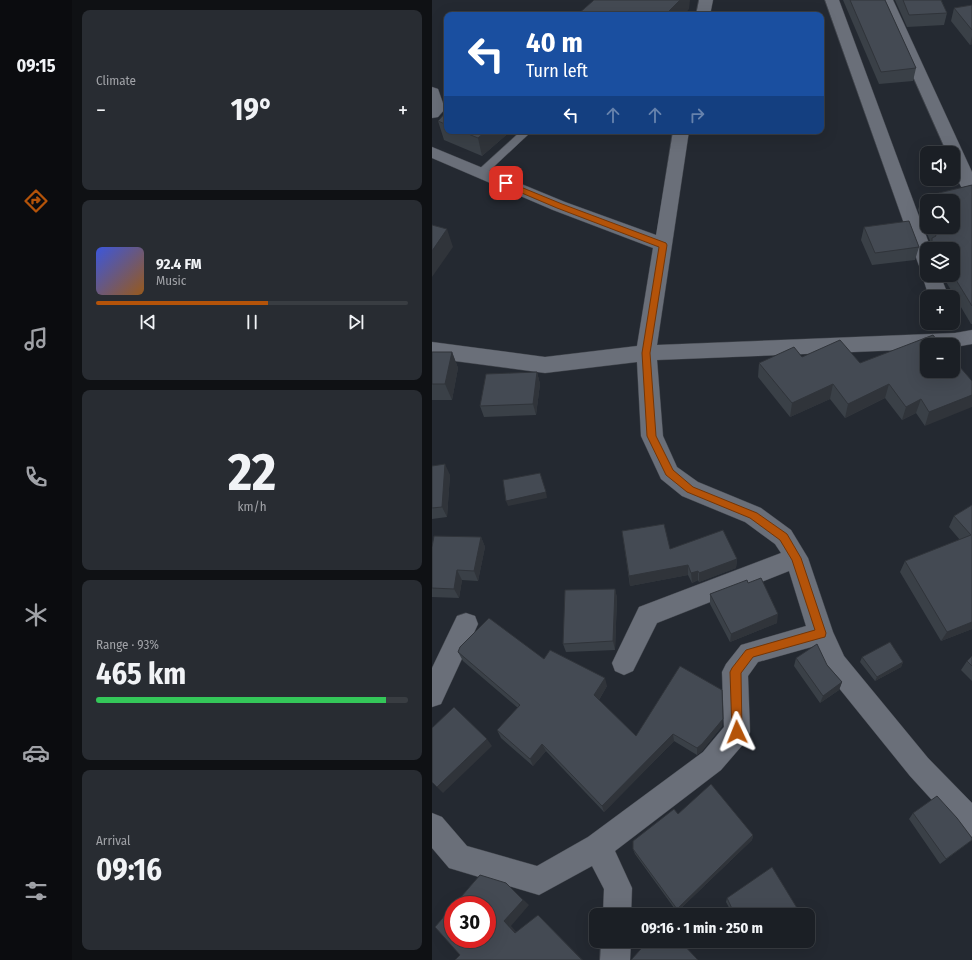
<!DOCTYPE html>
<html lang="en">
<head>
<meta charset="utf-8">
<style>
	body { margin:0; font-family:"Fira Sans Condensed",sans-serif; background:#282c32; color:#f1f3f6; height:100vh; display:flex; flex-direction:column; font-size:15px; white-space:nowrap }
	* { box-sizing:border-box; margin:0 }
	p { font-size:13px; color:#a0a2a7 }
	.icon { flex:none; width:22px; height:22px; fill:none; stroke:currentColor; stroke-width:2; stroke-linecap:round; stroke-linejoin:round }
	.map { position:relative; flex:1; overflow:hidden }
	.drawer { display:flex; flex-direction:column; gap:10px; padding:10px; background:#0f1114; width:360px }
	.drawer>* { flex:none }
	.hud { position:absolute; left:12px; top:12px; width:380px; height:122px; border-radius:8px; box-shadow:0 4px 16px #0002,0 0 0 1px #393d42; background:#1a4fa0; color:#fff; overflow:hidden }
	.controls { position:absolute; left:488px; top:146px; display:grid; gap:8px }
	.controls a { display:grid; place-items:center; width:40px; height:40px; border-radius:8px; background:#1b1f25; box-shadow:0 4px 16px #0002,0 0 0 1px #393d42; font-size:20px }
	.speed { position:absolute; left:12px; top:896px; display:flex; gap:8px; font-size:20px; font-weight:700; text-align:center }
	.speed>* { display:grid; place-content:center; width:52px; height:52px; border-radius:50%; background:#1b1f25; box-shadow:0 4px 16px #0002,0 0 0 1px #393d42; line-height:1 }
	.speed .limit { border:6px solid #d22; background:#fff; color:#111 }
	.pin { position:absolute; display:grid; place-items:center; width:34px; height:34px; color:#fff; margin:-17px; border-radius:8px; box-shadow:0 2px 6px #0006 }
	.me { position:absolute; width:44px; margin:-22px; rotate:358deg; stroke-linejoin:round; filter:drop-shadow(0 0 3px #0008) }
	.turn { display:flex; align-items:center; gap:14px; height:84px; padding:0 16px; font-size:18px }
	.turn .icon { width:52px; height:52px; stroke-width:2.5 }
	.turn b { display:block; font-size:28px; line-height:34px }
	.lanes { display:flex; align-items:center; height:38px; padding:0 16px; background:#0003; justify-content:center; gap:20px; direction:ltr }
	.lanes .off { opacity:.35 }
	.big { font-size:30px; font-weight:700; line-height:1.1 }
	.drawer .card { flex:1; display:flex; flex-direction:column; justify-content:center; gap:6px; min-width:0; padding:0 14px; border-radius:8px; background:#282c32 }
	.drawer .dial { align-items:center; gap:0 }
	.dial b { font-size:52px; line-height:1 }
	.song { display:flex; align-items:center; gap:12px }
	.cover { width:48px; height:48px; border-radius:6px; background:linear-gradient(135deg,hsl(230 70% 55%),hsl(30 70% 35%)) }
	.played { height:4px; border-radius:2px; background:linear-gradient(90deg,#b45309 55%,#393d42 55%) }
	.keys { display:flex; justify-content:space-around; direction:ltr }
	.heat { display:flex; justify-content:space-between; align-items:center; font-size:22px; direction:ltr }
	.charge { height:6px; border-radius:3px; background:linear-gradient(90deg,#34c759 93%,#393d42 0) }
	.trip { position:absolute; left:157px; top:908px; width:226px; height:40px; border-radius:8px; background:#1b1f25; box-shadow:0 4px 16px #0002,0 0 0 1px #393d42; font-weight:700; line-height:40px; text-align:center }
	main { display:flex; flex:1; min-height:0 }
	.tabs { display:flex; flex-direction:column; width:72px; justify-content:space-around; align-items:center; background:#0b0c0f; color:#a0a2a7 }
	.tabs .icon { width:28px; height:28px }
	.tabs .active { color:#b45309 }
	.tabs b { font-size:18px; color:#f1f3f6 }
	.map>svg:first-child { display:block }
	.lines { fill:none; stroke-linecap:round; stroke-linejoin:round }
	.lane-casing { stroke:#40444b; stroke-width:1 }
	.street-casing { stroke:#40444b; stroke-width:1 }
	.lane { fill:#6a6f79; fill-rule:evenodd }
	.street { fill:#6a6f79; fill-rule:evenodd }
	.wall { fill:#3a4047; fill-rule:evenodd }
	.shaded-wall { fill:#30343a }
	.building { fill:#444a53; stroke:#30343a }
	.route { fill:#b45309; stroke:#753606 }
</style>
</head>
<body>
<main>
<nav class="tabs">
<b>09:15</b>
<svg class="icon active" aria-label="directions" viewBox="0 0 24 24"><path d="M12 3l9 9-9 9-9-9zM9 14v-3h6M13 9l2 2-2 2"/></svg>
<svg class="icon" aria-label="music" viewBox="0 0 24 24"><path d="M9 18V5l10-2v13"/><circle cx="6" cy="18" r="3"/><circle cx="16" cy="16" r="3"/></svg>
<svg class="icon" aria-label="phone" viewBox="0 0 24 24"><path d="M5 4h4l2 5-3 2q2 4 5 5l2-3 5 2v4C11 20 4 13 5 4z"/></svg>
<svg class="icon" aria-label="climate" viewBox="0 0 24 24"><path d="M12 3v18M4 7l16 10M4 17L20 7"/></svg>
<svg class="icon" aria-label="car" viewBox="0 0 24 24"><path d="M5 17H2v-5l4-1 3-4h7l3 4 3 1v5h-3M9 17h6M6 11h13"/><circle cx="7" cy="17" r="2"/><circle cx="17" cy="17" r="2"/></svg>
<svg class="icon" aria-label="filters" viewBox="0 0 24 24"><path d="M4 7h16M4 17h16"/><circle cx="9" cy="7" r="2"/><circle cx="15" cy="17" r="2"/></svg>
</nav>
<section class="drawer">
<div class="card"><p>Climate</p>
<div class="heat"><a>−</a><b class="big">19°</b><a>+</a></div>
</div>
<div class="card">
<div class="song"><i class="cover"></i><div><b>92.4 FM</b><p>Music</p></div></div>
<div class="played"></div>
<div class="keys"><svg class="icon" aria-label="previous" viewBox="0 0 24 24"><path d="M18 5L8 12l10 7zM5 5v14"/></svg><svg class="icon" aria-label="pause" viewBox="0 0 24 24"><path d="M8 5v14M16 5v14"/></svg><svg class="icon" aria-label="next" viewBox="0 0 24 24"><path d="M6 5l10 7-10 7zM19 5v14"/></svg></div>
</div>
<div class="card dial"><b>22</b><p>km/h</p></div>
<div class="card"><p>Range · 93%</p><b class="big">465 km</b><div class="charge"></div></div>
<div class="card"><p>Arrival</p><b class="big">09:16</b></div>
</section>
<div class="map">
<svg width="540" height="960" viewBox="0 0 540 960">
	<rect width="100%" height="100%" fill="#242931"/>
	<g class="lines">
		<!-- lane casing -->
		<g class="lane-casing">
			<path id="lane" d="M 89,131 L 100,131 L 53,175 L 45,175 L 44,173 L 45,171 Z"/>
		</g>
		<!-- street casing -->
		<g class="street-casing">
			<path id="street" d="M 267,0 L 281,0 L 278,15 L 264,15 Z
				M 393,0 L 407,0 L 499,249 L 495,249 L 495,275 L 508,275 L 517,297 L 497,297 L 490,275 L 492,270 L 495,270 L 488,268 L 486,263 Z
				M 447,0 L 461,0 L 540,172 L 540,197 L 534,195 C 525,181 521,169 521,153 L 515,153 Z
				M 0,87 L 6,89 L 13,109 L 6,117 L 0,118 Z
				M 241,131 L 257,131 L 225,345 L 523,333 L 540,330 L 540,344 L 523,347 L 521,348 L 521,345 L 495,345 L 495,349 L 225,360 L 231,436 L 245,467 L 266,482 L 329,508 L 359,530 L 376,558 L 401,632 L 412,656 L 496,758 L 540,803 L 540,837 L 530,833 L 478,776 L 394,672 L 383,646 L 326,662 L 316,676 L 318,732 L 314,741 L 289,770 L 183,851 L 200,888 L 199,915 L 171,915 L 172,889 L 160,866 L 107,895 L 17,868 L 0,848 L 0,813 L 10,817 L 35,846 L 105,866 L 156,837 L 271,752 L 292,727 L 290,672 L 294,664 L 309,645 L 374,626 L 357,571 L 225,623 L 201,671 L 192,675 L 183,671 L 180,663 L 207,607 L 349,553 L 343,544 L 313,522 L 250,496 L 229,479 L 209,436 L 205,362 L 113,373 L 0,358 L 0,342 L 113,357 L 205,346 L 221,248 L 121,210 L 0,158 L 0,147 L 133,202 L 224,235 Z
				M 34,613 L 43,616 L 46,624 L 9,704 L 0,707 L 0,668 L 25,616 Z
				M 169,941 L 199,941 L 198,960 L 168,960 Z"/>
		</g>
		<!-- lane -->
		<use href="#lane" class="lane"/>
		<!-- street -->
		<use href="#street" class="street"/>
	</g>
	<!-- wall -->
	<path class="wall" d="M 411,0 L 453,0 L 484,68 L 481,81 L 447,84 Z
		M 463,0 L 509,0 L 515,13 L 512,25 L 475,27 Z
		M 540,5 L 540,44 L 538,45 L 519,21 L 522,8 Z
		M 15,111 L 15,131 L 79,131 L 50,156 L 12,140 L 6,121 Z
		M 540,185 L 540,324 L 539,324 L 510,275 L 521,275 L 521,249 L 497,249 L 499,243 L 494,231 L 495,229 L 492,224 L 486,210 L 490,197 ZM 495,201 L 521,227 L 495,227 Z
		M 432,227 L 487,247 L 483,260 L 440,265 L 429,240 Z
		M 0,352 L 20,352 L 26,368 L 20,400 L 0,400 Z
		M 370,357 L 428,363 L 521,371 L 493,426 L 484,413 L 470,420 L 453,398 L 413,418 L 398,399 L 358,417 L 326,377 L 327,363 Z
		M 105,372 L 108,384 L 104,415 L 52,417 L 48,406 Z
		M 0,466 L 18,475 L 15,517 L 0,519 Z
		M 540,505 L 540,629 L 509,641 L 468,572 L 473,561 L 528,540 L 517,527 L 522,516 Z
		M 190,531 L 238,549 L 305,559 L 304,568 L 267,582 L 266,580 L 260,583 L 256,575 L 198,586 Z
		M 49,537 L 53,547 L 46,581 L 30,580 L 27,598 L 0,597 L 0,547 Z
		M 316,583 L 345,623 L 298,642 L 278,604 L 278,594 Z
		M 183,589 L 185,598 L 183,650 L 134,652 L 131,644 Z
		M 26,652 L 112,659 L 175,686 L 167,700 L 204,736 L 290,726 L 270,751 L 265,755 L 242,741 L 172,812 L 114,751 L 101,766 L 69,738 L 65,730 L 86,708 L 31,661 Z
		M 540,656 L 540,681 L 529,670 L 535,661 Z
		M 430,657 L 471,662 L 469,667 L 443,681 L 428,662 Z
		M 364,658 L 395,665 L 410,682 L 407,690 L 388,703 L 362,666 Z
		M 481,813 L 540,840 L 508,864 L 477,819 Z
		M 246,814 L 321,835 L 320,840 L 245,912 L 203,854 L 201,849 Z
		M 295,898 L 363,911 L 358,915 L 334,915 L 333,913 L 331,915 L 301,915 L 294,902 Z"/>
	<!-- shaded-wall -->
	<path class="shaded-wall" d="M 248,0 L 258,0 L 257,9 L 252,15 L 233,15 Z
		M 540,36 L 540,44 L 538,45 Z
		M 54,131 L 79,131 L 50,156 L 46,138 Z
		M 15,229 L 21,247 L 0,277 L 0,251 Z
		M 20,352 L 26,368 L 20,400 L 13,384 Z
		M 105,372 L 108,384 L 104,415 L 101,404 Z
		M 401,384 L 398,399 L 358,417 L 360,403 Z
		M 457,384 L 453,398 L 413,418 L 416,404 Z
		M 540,395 L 540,407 L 493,426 L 497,412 Z
		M 489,399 L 484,413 L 470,420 L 474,407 Z
		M 13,464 L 18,475 L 15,517 L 10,507 Z
		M 114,492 L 115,498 L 76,506 L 74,501 Z
		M 49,537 L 53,547 L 46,581 L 42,571 Z
		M 305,559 L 304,568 L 267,582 L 267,573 Z
		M 256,565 L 256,575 L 198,586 L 197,576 Z
		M 25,570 L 30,580 L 27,598 L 22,589 Z
		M 266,571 L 266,580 L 260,583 L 259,573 Z
		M 183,589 L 185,598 L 183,650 L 181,641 Z
		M 346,614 L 345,623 L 298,642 L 299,634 Z
		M 540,622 L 540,629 L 509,641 L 515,632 Z
		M 471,662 L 469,667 L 443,681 L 445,677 Z
		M 173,678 L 175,686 L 165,703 L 162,695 Z
		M 410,682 L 407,690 L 388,703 L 391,696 Z
		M 291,719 L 290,726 L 270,751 L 265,755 L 265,748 Z
		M 241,734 L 242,741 L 172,812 L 170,806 Z
		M 55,739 L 60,746 L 11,793 L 5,787 Z
		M 110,744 L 114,751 L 101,766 L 98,759 Z
		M 321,835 L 320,840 L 245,912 L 245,909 Z
		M 74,883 L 97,905 L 79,926 L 89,937 L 83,933 L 72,921 Z
		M 365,908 L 363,911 L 358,915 L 355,915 Z
		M 335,910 L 333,913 L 331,915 L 328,915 Z
		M 106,915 L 151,960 L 150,960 Z"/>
	<!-- building -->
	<path class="building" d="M 162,0 L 248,0 L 233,15 L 145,15 Z
		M 418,0 L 453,0 L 484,68 L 449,72 Z
		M 471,0 L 509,0 L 515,13 L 477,15 Z
		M 540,5 L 540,30 L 522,8 Z
		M 15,111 L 15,125 L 6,121 Z
		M 29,131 L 54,131 L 46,138 Z
		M 540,185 L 540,306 L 521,275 L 521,249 L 504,249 L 502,245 L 500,245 L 500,238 L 504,236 L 501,227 L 521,227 L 521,201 L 495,201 L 495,212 L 490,197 Z
		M 477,221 L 487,247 L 443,253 L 432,227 Z
		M 0,225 L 15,229 L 0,251 Z
		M 501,335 L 509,345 L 495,345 L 495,371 L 521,371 L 521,359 L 540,381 L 540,395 L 497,412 L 489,399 L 474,407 L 457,384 L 416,404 L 401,384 L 360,403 L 327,363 L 362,347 L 370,357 L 408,340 L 428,363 Z
		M 0,352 L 20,352 L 13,384 L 0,384 Z
		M 105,372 L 101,404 L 48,406 L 54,374 Z
		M 13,464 L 10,507 L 0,508 L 0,466 Z
		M 108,473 L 114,492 L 74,501 L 71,480 Z
		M 540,505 L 540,622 L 515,632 L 473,561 L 539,535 L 522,516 Z
		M 232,524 L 238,549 L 291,530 L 305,559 L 267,573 L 266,571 L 259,573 L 256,565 L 197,576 L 190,531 Z
		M 2,536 L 49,537 L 42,571 L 25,570 L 22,589 L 0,588 L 0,547 Z
		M 329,578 L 346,614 L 299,634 L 278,594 L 315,580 L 316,583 Z
		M 183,589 L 181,641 L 131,644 L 133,590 Z
		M 57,618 L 112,659 L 118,650 L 173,678 L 162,695 L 204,736 L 248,666 L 290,690 L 291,719 L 270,744 L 265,748 L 241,734 L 170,806 L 110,744 L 98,759 L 65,730 L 88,705 L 26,652 L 28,647 Z
		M 458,642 L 471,662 L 445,677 L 430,657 Z
		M 385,644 L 395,665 L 410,682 L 391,696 L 364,658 Z
		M 540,656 L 540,666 L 535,661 Z
		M 22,707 L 55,739 L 5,787 L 0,782 L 0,728 Z
		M 279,784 L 321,835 L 245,909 L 201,849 L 201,841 L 242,809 L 246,814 Z
		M 505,796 L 525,818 L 540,838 L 540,840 L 514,859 L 481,813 Z
		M 340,867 L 365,908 L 355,915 L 338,915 L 335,910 L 328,915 L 303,915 L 295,898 Z
		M 48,875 L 74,883 L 91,900 L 72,921 L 83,933 L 106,915 L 150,960 L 23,960 L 28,955 L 3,927 L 21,906 L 21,939 L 55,939 L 55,905 L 22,905 Z
		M 216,941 L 248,941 L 266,960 L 199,960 Z"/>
	<!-- route -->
	<path class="route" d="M 74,181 L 130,204 L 234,243 L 235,245 L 218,353 L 224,436 L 241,470 L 261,487 L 325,513 L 355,534 L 369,558 L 394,633 L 393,637 L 389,638 L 321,657 L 309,673 L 310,732 L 309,736 L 305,737 L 301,736 L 300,732 L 298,672 L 300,668 L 314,650 L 383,630 L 360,560 L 348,540 L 318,518 L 255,492 L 234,475 L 215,436 L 210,353 L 227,247 L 125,208 L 71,185 L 70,183 Z"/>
</svg>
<div class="controls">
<a><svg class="icon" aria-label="sound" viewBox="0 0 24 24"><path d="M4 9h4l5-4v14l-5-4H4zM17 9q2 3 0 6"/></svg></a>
<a><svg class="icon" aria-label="search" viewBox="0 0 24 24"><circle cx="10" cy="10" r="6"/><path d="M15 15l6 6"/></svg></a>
<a><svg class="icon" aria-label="layers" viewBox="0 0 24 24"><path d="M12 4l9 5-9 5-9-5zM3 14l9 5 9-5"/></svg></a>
<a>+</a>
<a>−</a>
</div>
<div class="speed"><div class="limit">30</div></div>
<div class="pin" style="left:74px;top:183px;background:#d93025"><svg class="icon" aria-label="arrive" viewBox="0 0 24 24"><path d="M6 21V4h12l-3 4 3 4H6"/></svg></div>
<svg class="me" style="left:305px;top:732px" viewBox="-20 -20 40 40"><path d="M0-17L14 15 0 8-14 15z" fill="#b45309" stroke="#fff" stroke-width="4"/></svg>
<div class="trip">09:16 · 1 min · 250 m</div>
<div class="hud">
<div class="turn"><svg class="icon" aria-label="left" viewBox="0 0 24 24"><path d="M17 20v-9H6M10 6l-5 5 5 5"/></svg><div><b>40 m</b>Turn left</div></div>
<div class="lanes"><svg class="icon" aria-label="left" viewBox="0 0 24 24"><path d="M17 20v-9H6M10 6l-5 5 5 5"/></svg><svg class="icon off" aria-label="ahead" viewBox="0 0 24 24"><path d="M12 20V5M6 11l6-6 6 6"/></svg><svg class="icon off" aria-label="ahead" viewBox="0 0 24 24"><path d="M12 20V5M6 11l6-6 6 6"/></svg><svg class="icon off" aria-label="right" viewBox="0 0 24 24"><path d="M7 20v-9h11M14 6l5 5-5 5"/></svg></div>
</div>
</div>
</main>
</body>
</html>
